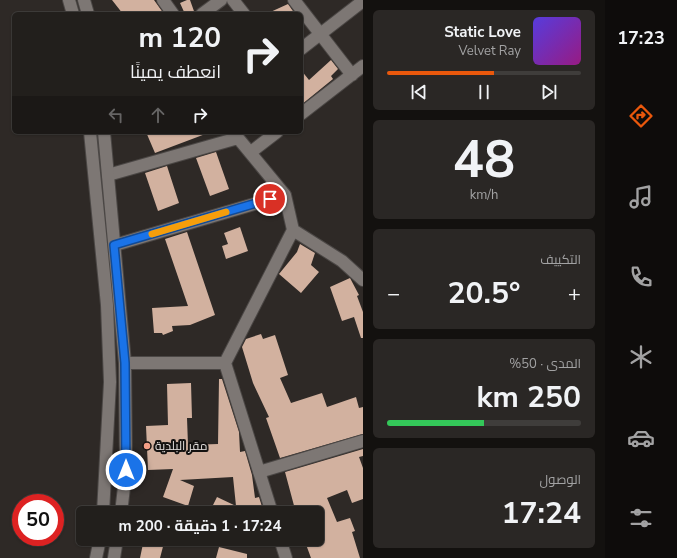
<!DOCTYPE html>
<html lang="ar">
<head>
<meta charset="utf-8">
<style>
	body { margin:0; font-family:"Nunito Sans",Cairo,sans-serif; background:#2a2725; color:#f1f3f6; direction:rtl; height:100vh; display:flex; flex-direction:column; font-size:15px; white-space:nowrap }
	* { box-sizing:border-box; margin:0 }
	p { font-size:13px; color:#a2a2a3 }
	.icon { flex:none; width:22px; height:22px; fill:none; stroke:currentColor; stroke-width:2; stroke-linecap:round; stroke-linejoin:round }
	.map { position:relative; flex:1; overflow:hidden; direction:ltr }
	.side { display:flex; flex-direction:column; gap:10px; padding:10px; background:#13110f; width:242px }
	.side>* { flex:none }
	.guide { position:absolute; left:12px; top:12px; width:291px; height:122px; border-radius:6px; box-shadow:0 1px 3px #0004,0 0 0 1px #3f3d3b; direction:rtl; background:#221f1c; color:#f1f3f6; overflow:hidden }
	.speed { position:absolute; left:12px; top:494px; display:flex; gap:8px; font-size:20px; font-weight:700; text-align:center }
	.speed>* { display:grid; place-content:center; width:52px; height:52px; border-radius:50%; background:#221f1c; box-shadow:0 1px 3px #0004,0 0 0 1px #3f3d3b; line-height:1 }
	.speed .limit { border:6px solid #d22; background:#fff; color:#111 }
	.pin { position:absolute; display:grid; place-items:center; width:34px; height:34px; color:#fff; margin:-17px; border:2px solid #fff; border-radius:50%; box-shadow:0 1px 4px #0007 }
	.me { position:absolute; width:44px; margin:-22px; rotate:0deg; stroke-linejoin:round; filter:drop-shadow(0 0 3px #0008) }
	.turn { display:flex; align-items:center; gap:14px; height:84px; padding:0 16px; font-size:18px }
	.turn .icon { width:52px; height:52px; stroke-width:2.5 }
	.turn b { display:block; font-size:28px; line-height:34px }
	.lanes { display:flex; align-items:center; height:38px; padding:0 16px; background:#0003; justify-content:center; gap:20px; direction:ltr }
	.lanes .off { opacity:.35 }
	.big { font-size:30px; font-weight:700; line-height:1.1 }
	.side .card { flex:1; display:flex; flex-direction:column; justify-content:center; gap:6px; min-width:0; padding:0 14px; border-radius:6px; background:#2a2725 }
	.side .dial { align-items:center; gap:0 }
	.dial b { font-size:52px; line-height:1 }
	.song { display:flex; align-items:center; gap:12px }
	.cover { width:48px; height:48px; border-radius:6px; background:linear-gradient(135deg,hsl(250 70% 55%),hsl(310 70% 35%)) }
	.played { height:4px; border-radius:2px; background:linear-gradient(90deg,#ea580c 55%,#3f3d3b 55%) }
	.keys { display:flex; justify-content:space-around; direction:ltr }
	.heat { display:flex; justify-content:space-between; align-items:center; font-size:22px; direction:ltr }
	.charge { height:6px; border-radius:3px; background:linear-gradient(90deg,#34c759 50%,#3f3d3b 0) }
	.trip { position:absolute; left:76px; top:506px; width:248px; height:40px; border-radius:6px; background:#221f1c; box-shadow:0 1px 3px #0004,0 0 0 1px #3f3d3b; font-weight:700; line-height:40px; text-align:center; direction:rtl }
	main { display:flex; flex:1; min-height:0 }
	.tabs { display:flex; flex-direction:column; width:72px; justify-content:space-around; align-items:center; background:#0e0c0b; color:#a2a2a3 }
	.tabs .icon { width:28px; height:28px }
	.tabs .current { color:#ea580c }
	.tabs b { font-size:18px; color:#f1f3f6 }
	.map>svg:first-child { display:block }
	.building { fill:#d2b19f }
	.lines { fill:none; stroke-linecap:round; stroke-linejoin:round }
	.street-casing { stroke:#4b4745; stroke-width:14 }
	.secondary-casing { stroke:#4b4745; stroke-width:14 }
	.street { stroke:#7d7774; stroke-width:12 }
	.secondary { stroke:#7d7774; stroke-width:12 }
	.route-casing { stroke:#114b97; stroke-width:10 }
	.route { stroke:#1a73e8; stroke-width:7 }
	.slow { stroke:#f59e0b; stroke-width:7 }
	.poi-dot { fill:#f49e86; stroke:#141211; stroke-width:1.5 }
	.labels { text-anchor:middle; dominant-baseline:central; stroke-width:4; stroke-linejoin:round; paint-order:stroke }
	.poi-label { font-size:12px; fill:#e3dfdd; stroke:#141211; text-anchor:start }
</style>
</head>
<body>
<main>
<nav class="tabs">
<b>17:23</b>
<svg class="icon current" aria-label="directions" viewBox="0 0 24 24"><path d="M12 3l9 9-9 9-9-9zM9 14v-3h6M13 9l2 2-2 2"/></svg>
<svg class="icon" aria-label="music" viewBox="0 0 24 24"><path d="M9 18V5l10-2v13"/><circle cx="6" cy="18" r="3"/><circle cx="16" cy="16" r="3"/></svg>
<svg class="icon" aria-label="phone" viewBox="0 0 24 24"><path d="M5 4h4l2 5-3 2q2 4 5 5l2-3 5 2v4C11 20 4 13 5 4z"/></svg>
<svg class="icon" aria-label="climate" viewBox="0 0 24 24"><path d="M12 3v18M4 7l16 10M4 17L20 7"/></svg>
<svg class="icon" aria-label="car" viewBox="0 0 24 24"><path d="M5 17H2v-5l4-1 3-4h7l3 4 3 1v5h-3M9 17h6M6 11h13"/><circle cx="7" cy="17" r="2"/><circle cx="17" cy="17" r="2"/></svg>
<svg class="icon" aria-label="filters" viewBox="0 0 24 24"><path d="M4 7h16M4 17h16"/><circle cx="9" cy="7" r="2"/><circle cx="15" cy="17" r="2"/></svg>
</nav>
<section class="side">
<div class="card">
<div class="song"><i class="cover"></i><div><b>Static Love</b><p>Velvet Ray</p></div></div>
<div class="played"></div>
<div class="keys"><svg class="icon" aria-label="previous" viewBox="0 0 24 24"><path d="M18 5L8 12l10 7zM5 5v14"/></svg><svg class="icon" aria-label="pause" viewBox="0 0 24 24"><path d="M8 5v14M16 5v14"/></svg><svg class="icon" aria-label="next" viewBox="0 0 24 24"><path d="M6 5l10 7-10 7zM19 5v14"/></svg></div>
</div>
<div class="card dial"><b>48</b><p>km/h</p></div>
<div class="card"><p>التكييف</p>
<div class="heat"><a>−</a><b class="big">20.5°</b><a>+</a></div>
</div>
<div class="card"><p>المدى · 50%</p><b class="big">250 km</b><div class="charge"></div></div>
<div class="card"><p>الوصول</p><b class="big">17:24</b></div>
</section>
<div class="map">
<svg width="363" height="558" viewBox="0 0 363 558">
	<rect width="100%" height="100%" fill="#2e2926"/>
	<!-- building -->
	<path class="building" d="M 112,0 L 154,0 L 164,14 L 123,14 Z
		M 187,0 L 190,0 L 195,14 L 185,14 L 180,3 Z
		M 288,4 L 295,14 L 266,14 Z
		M 331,60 L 338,69 L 331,76 L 333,79 L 301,105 L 301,70 L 309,80 Z
		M 146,132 L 208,132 L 208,133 L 155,153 Z
		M 216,152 L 229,189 L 210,196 L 196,158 Z
		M 167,166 L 179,203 L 158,211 L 145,173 Z
		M 240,227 L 248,251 L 226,259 L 222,246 L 228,244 L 224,233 Z
		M 187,232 L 215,315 L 190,325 L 172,326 L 173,331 L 163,335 L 162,333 L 154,333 L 152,308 L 188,306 L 165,239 Z
		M 300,244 L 315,253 L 311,265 L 319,272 L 301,293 L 279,274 L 297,252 Z
		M 350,278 L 359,295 L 357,296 L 363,312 L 363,338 L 361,338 L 354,317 L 342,321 L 330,287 Z
		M 261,334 L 263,339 L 275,335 L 288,375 L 280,378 L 291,403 L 322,393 L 327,407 L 356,397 L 359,408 L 363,407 L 363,434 L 280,458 L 266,418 L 269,417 L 253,383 L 242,347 L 246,339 Z
		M 219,379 L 222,379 L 239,432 L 240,452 L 245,451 L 252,475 L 255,498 L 259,497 L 264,513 L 209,513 L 217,497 L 236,506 L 233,477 L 180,480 L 194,486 L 188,506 L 163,497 L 173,469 L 148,470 L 146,426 L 168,425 L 167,384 L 191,383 L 192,418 L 187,418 L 188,445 L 218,444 Z
		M 363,449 L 363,456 L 359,457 L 363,468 L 363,499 L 352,503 L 347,490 L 327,498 L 337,522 L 350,518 L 355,531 L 352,532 L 360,558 L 311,558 L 304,539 L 317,539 L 317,513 L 296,513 L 285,472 Z
		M 144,539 L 165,539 L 160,558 L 140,558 Z
		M 219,547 L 247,554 L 247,558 L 216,558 Z"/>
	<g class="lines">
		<!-- street casing -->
		<g class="street-casing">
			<path id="street" d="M 163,0 L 173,14
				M 233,0 L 244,14
				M 294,0 L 352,75
				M 202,14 L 221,0
				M 301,49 L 363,1
				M 301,114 L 363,66
				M 251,152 L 277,132
				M 108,175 L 238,138 L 285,195
				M 293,230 L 342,261 L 363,280
				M 115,245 L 285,195 L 293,230 L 225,363
				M 125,363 L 225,363 L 272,513
				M 259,472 L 363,441
				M 280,539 L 286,558"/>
		</g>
		<!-- secondary casing -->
		<g class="secondary-casing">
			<path id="secondary" d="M 69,0 L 73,14
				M 84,0 L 88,14
				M 90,132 L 107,305 L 110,382 L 103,513
				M 104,132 L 125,363 L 126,470 L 121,513
				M 96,558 L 100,539
				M 114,558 L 117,539"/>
		</g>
		<!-- street -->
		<use href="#street" class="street"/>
		<!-- secondary -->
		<use href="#secondary" class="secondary"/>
	</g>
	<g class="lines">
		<!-- route casing -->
		<g class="route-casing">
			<path id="route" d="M 126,470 L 125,363 L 114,245 L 270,199"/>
		</g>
		<!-- route -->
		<use href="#route" class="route"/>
		<!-- slow -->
		<path class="slow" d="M 152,234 L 226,212"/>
	</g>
	<!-- markers -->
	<circle class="poi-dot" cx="147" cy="446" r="4"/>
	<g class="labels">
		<!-- poi labels -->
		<g class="poi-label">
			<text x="155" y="446">مقر البلدية</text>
		</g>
	</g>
</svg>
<div class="speed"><div class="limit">50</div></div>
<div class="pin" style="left:270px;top:199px;background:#d93025"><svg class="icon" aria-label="arrive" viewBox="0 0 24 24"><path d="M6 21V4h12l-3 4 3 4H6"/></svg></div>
<svg class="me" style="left:126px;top:470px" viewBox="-20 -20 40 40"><circle r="17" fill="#1a73e8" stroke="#fff" stroke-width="3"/><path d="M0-11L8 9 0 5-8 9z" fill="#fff"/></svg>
<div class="trip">17:24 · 1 دقيقة · 200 m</div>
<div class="guide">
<div class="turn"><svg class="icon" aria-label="right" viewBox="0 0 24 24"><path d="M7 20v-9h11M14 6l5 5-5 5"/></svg><div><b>120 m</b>انعطف يمينًا</div></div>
<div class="lanes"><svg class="icon off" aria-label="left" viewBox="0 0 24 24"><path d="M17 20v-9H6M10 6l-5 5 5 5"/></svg><svg class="icon off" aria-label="ahead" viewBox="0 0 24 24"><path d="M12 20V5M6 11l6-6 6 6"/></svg><svg class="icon" aria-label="right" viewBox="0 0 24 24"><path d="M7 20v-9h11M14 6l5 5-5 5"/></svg></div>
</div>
</div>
</main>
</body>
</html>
